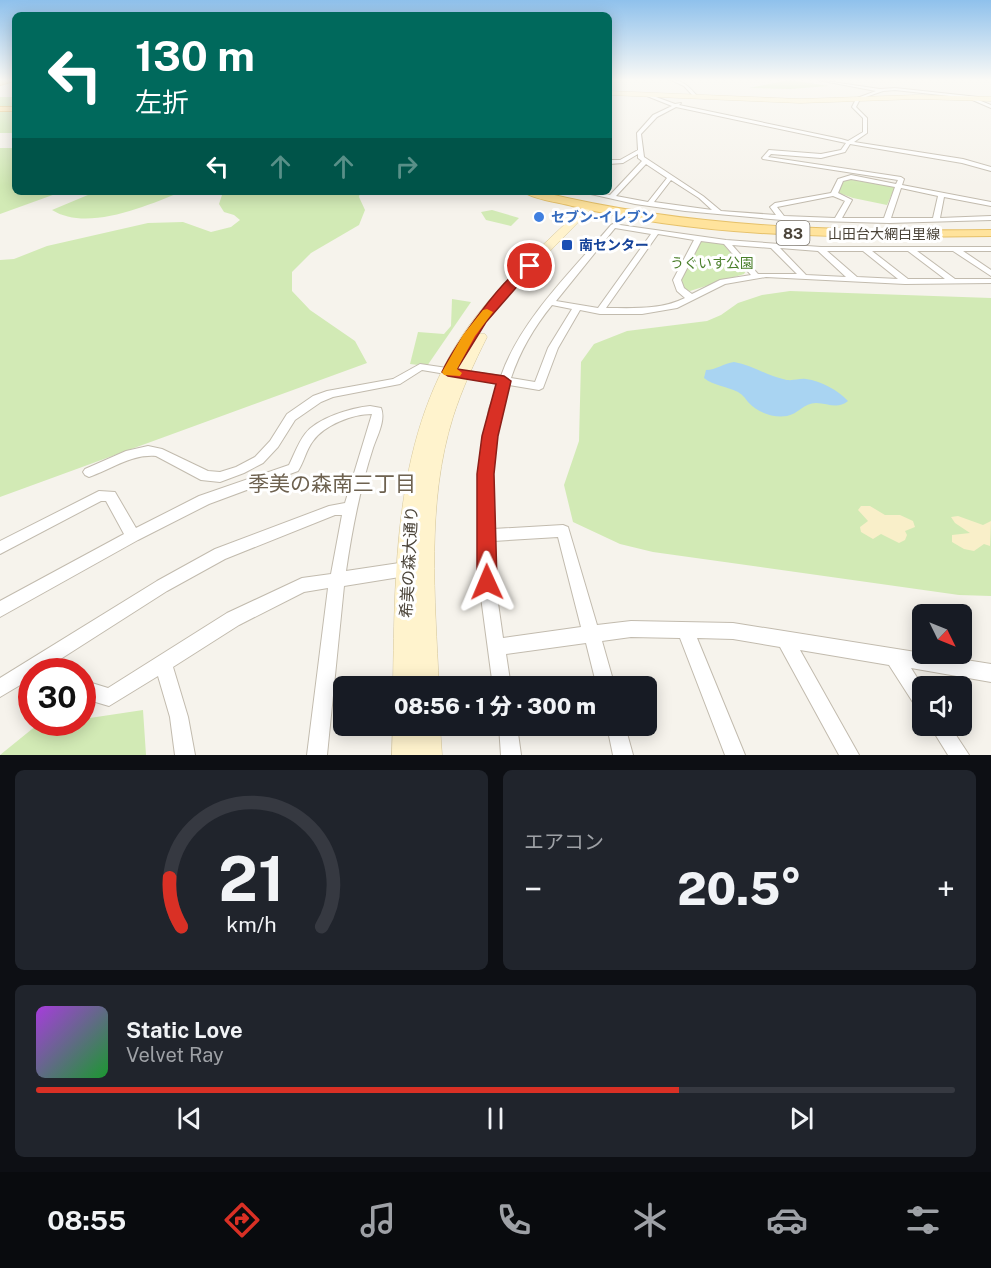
<!DOCTYPE html>
<html lang="ja">
<head>
<meta charset="utf-8">
<style>
	body { margin:0; font-family:"Public Sans","Noto Sans JP",sans-serif; background:#20242c; color:#f1f3f6; height:100vh; display:flex; flex-direction:column; font-size:22px; white-space:nowrap }
	* { box-sizing:border-box; margin:0 }
	p { font-size:20px; color:#9ea1a6 }
	.icon { flex:none; width:33px; height:33px; fill:none; stroke:currentColor; stroke-width:2; stroke-linecap:round; stroke-linejoin:round }
	.map { position:relative; height:755px; overflow:hidden }
	.details { display:flex; flex-direction:column; gap:15px; padding:15px; background:#0d0f14; flex:1 }
	.details>* { flex:none }
	.banner { position:absolute; left:12px; top:12px; width:600px; height:183px; border-radius:9px; box-shadow:0 3px 15px #0003; background:#00695c; color:#fff; overflow:hidden }
	.needle { width:39px; rotate:133deg }
	.controls { position:absolute; left:912px; top:604px; display:grid; gap:12px }
	.controls a { display:grid; place-items:center; width:60px; height:60px; border-radius:9px; background:#171b24; box-shadow:0 3px 15px #0003; font-size:30px }
	.speed { position:absolute; left:18px; top:658px; display:flex; gap:12px; font-size:30px; font-weight:700; text-align:center }
	.speed>* { display:grid; place-content:center; width:78px; height:78px; border-radius:50%; background:#171b24; box-shadow:0 3px 15px #0003; line-height:1 }
	.speed .limit { border:9px solid #d22; background:#fff; color:#111 }
	.pin { position:absolute; display:grid; place-items:center; width:51px; height:51px; color:#fff; margin:-26px; border:3px solid #fff; border-radius:50%; box-shadow:0 2px 6px #0007 }
	.me { position:absolute; width:66px; margin:-33px; rotate:359deg; stroke-linejoin:round; filter:drop-shadow(0 0 4px #0008) }
	.turn { display:flex; align-items:center; gap:21px; height:126px; padding:0 24px; font-size:27px }
	.turn .icon { width:78px; height:78px; stroke-width:2.5 }
	.turn b { display:block; font-size:42px; line-height:51px }
	.lanes { display:flex; align-items:center; height:57px; padding:0 24px; background:#0003; justify-content:center; gap:30px; direction:ltr }
	.lanes .off { opacity:.35 }
	.big { font-size:45px; font-weight:800; line-height:1.1 }
	.details .card { flex:1; display:flex; flex-direction:column; justify-content:center; gap:9px; min-width:0; padding:0 21px; border-radius:9px; background:#20242c }
	.details .dial { align-items:center; gap:0 }
	.dial svg { height:156px; overflow:visible; fill:none; stroke:#363941; stroke-width:7; stroke-linecap:round; text-anchor:middle }
	.dial text { fill:#f1f3f6; stroke:none }
	.song { display:flex; align-items:center; gap:18px }
	.cover { width:72px; height:72px; border-radius:9px; background:linear-gradient(135deg,hsl(280 70% 55%),hsl(130 70% 35%)) }
	.played { height:6px; border-radius:3px; background:linear-gradient(90deg,#d93025 70%,#363941 70%) }
	.keys { display:flex; justify-content:space-around; direction:ltr }
	.heat { display:flex; justify-content:space-between; align-items:center; font-size:33px; direction:ltr }
	.details .tiles { flex:1; display:grid; gap:15px; grid-template-columns:1fr 1fr }
	.card:last-child { grid-column:span 2 }
	.trip { position:absolute; left:333px; top:676px; width:324px; height:60px; border-radius:9px; background:#171b24; box-shadow:0 3px 15px #0003; font-weight:800; line-height:60px; text-align:center }
	.menu { display:flex; height:96px; justify-content:space-around; align-items:center; background:#090b0e; color:#9ea1a6 }
	.menu .icon { width:42px; height:42px }
	.menu .current { color:#d93025 }
	.menu b { font-size:27px; color:#f1f3f6 }
	.map>svg:first-child { display:block }
	.green { fill:#d2eab5 }
	.sand { fill:#f9efc9 }
	.water { fill:#a9d4f2 }
	.lines { fill:none; stroke-linecap:round; stroke-linejoin:round }
	.street-casing { stroke:#c2bbae; stroke-width:2 }
	.secondary-casing { stroke:#d6c79b; stroke-width:1 }
	.primary-casing { stroke:#e6c16a; stroke-width:2 }
	.street { fill:#fff; fill-rule:evenodd }
	.secondary { fill:#fff3cd; fill-rule:evenodd }
	.primary { fill:#ffe39c; fill-rule:evenodd }
	.route { fill:#d93025; stroke:#8d1f18; stroke-width:1.5 }
	.slow { fill:#f59e0b }
	.shop-dot { fill:#3f7fe0; stroke:#fff; stroke-width:2 }
	.transit-dot { fill:#1a4fb4; stroke:#fff; stroke-width:2 }
	.labels { text-anchor:middle; dominant-baseline:central; stroke-width:6; stroke-linejoin:round; paint-order:stroke }
	.far-shop-label { font-size:14px; font-weight:bold; fill:#366cbe; stroke:#fff; text-anchor:start }
	.far-street-label { font-size:14px; fill:#4b4439; stroke:#fff }
	.far-transit-label { font-size:14px; font-weight:bold; fill:#164399; stroke:#fff; text-anchor:start }
	.far-park-label { font-size:14px; fill:#4a7f2a; stroke:#fff }
	.shield { fill:#fff; stroke:#817c74; stroke-width:1.5 }
	.shield-label { font-size:15px; font-weight:bold; fill:#4b4439 }
	.street-label { font-size:16px; fill:#4b4439; stroke:#fff }
	.near-neighbourhood-label { font-size:21px; fill:#6e6250; stroke:#fff }
</style>
</head>
<body>
<div class="map">
<svg width="991" height="755" viewBox="0 0 991 755">
	<rect width="100%" height="100%" fill="#f6f3ec"/>
	<!-- green -->
	<path class="green" d="M 789,80 L 829,86 L 790,89 L 749,88 Z
		M 0,97 L 15,97 L 15,133 L 0,133 Z
		M 0,148 L 15,148 L 15,192 L 61,192 L 0,214 Z
		M 850,178 L 895,187 L 887,205 L 853,198 L 836,192 L 844,180 Z
		M 95,192 L 181,192 C 146,206 87,232 52,210 Z
		M 223,192 L 360,192 L 359,197 L 365,210 L 359,225 L 311,253 L 292,272 L 292,291 L 310,310 L 355,341 L 367,363 L 0,497 L 0,260 L 14,259 L 47,246 L 148,223 L 183,222 L 211,232 L 231,227 L 240,220 L 234,215 L 224,212 L 219,204 Z
		M 492,210 L 519,218 L 511,226 L 486,220 L 481,212 Z
		M 704,240 L 723,244 L 746,271 L 744,274 L 690,291 L 685,289 L 680,281 L 700,242 Z
		M 790,291 L 991,298 L 991,596 L 959,595 L 653,552 L 620,544 L 573,522 L 564,485 L 579,441 L 581,362 L 594,344 L 627,331 L 707,321 L 721,315 L 738,303 L 762,295 Z
		M 452,299 L 471,302 L 427,366 L 410,364 L 418,332 L 444,334 L 451,326 Z
		M 143,710 L 146,755 L 0,755 L 37,725 L 82,723 L 83,719 Z"/>
	<!-- sand -->
	<path class="sand" d="M 861,506 L 870,506 L 885,515 L 900,515 L 913,521 L 915,527 L 905,531 L 907,535 L 905,540 L 899,543 L 881,534 L 873,539 L 861,532 L 860,527 L 868,521 L 858,510 Z
		M 958,516 L 983,525 L 991,521 L 990,546 L 984,544 L 974,551 L 964,549 L 952,542 L 952,535 L 970,533 L 955,523 L 951,517 Z"/>
	<!-- water -->
	<path class="water" d="M 734,362 C 751,365 766,375 783,379 C 792,382 798,378 806,379 C 821,381 838,390 848,401 C 837,410 828,403 816,403 C 804,403 798,414 787,416 C 773,418 758,413 748,402 C 745,398 743,395 738,392 C 726,386 714,386 704,378 L 706,370 C 716,370 724,363 734,362 Z"/>
	<g class="lines">
		<!-- street casing -->
		<g class="street-casing">
			<path id="street" d="M 671,80 C 684,80 690,88 698,97 L 695,98 L 684,86 Z
				M 818,80 L 880,89 L 895,88 L 978,97 L 976,99 L 991,105 L 991,108 L 968,98 L 895,90 L 883,91 L 860,99 L 856,107 L 867,118 L 867,133 L 854,142 L 963,159 L 991,167 L 991,171 L 962,163 L 850,144 L 845,152 L 821,158 L 771,154 L 768,157 L 901,177 L 904,179 L 902,185 L 991,202 L 991,206 L 944,197 L 940,218 L 991,216 L 991,220 L 889,223 L 782,220 L 685,211 L 635,204 L 582,192 L 595,192 L 610,195 L 642,161 L 638,158 L 638,154 L 623,163 L 609,164 L 609,160 L 620,160 L 638,150 L 637,133 L 653,115 L 672,106 L 647,96 L 648,94 L 675,104 L 681,103 L 679,105 L 841,139 L 848,141 L 863,132 L 863,118 L 852,107 L 855,101 L 852,100 L 876,91 ZM 676,107 L 846,143 L 841,150 L 821,154 L 769,150 L 762,158 L 763,159 L 898,180 L 896,184 L 851,175 L 838,179 L 831,193 L 775,203 L 770,207 L 776,215 L 721,211 L 703,196 L 644,157 L 641,134 L 657,117 ZM 646,164 L 667,178 L 648,202 L 616,196 ZM 851,179 L 895,187 L 884,218 L 842,218 L 852,200 L 838,193 L 843,181 ZM 671,180 L 699,198 L 712,210 L 654,202 ZM 901,188 L 938,196 L 933,218 L 891,218 ZM 833,196 L 845,201 L 835,218 L 784,216 L 777,207 Z
				M 613,224 L 726,240 L 821,247 L 991,247 L 991,251 L 963,251 L 991,270 L 991,276 L 953,251 L 917,251 L 955,279 L 991,279 L 991,283 L 905,284 L 766,277 L 725,284 L 677,308 L 642,314 L 600,314 L 580,310 L 558,348 L 543,388 L 539,390 L 509,385 L 501,409 L 491,474 L 493,529 L 563,525 L 568,527 L 597,625 L 631,621 L 733,623 L 991,664 L 991,682 L 911,668 L 923,687 L 922,710 L 916,707 L 889,665 L 800,650 L 859,755 L 839,755 L 780,647 L 733,639 L 697,638 L 745,755 L 725,755 L 680,638 L 631,637 L 602,641 L 615,687 L 597,687 L 586,643 L 506,654 L 511,687 L 493,687 L 479,582 L 479,474 L 489,409 L 499,383 L 422,370 L 400,384 L 333,397 L 321,402 L 295,420 L 278,447 L 263,463 L 244,473 L 220,482 L 201,480 L 156,456 C 131,454 112,469 89,477 L 85,475 L 83,472 L 85,469 L 126,451 L 148,446 L 162,449 L 208,471 L 220,472 L 236,467 L 255,457 L 270,441 L 287,414 L 313,396 L 327,391 L 393,379 L 420,364 L 501,376 C 521,319 572,271 611,225 ZM 615,228 L 651,234 L 598,308 L 556,301 ZM 658,234 L 694,240 L 673,280 L 677,291 L 685,298 C 661,310 633,308 606,308 ZM 701,241 L 724,244 L 751,275 L 720,280 L 692,294 L 684,288 L 681,280 ZM 732,245 L 771,248 L 797,274 L 758,274 ZM 780,248 L 818,251 L 846,277 L 806,275 ZM 827,251 L 863,251 L 898,279 L 857,277 ZM 872,251 L 908,251 L 945,279 L 908,279 ZM 552,305 L 572,309 L 548,348 L 535,382 L 511,378 C 520,351 534,327 552,305 ZM 558,537 L 581,627 L 503,638 L 495,582 L 493,541 Z
				M 370,406 L 381,408 C 386,420 377,436 373,448 C 360,488 352,530 346,571 L 406,562 L 411,564 L 413,569 L 411,574 L 406,576 L 344,586 L 327,755 L 307,755 L 328,588 L 304,592 L 239,625 L 173,667 L 188,717 L 195,755 L 175,755 L 170,717 L 158,676 L 109,706 L 82,698 L 82,680 L 108,688 L 227,613 L 302,578 L 331,574 L 342,515 L 335,515 L 225,559 L 167,591 L 59,660 L 65,672 L 47,672 L 45,669 L 41,672 L 32,672 L 32,678 L 0,697 L 0,678 L 157,581 L 215,549 L 329,506 L 345,503 L 372,414 C 353,414 324,425 313,441 C 306,450 304,462 298,471 L 209,504 L 138,540 L 0,617 L 0,601 L 124,534 L 106,501 L 101,501 L 0,554 L 0,541 L 99,491 L 115,492 L 136,528 L 199,496 L 289,465 C 294,455 298,443 305,434 C 317,418 351,408 370,406 Z
				M 499,726 L 517,726 L 521,755 L 501,755 Z
				M 607,726 L 625,726 L 633,755 L 613,755 Z
				M 930,726 L 950,726 L 969,755 L 948,755 Z"/>
		</g>
		<!-- secondary casing -->
		<g class="secondary-casing">
			<path id="secondary" d="M 609,91 L 800,99 L 917,95 L 991,97 L 991,101 L 917,99 L 800,103 L 609,95 Z
				M 586,204 L 594,206 L 514,288 L 477,334 L 485,334 L 487,337 C 474,363 462,389 453,417 C 426,503 435,599 439,687 L 393,687 C 395,559 394,421 477,315 C 509,274 549,240 586,204 Z
				M 393,726 L 440,726 L 442,755 L 392,755 Z"/>
		</g>
		<!-- primary casing -->
		<g class="primary-casing">
			<path id="primary" d="M 15,80 L 14,81 L 0,85 L 0,81 Z
				M 0,107 L 15,107 L 15,111 L 0,111 Z
				M 524,192 L 541,192 C 689,228 839,232 991,230 L 991,236 C 852,238 708,239 572,206 C 558,202 535,200 524,192 Z"/>
		</g>
		<!-- street -->
		<use href="#street" class="street"/>
		<!-- secondary -->
		<use href="#secondary" class="secondary"/>
		<!-- primary -->
		<use href="#primary" class="primary"/>
	</g>
	<!-- sky -->
	<linearGradient id="sky" x2="0" y2="1"><stop stop-color="#8fc1ec"/><stop offset="0.43" stop-color="#fbfaf6"/><stop offset="1" stop-color="#fbfaf6" stop-opacity="0"/></linearGradient>
	<rect width="991" height="186" fill="url(#sky)"/>
	<!-- route -->
	<path class="route" d="M 530,263 L 535,266 L 486,322 L 457,369 L 504,376 L 511,381 L 498,436 L 494,474 L 497,582 L 494,588 L 487,591 L 480,588 L 477,582 L 477,474 L 482,436 L 496,384 L 448,376 L 442,372 C 454,347 505,272 530,263 Z"/>
	<!-- slow -->
	<path class="slow" d="M 487,309 L 493,312 L 475,336 L 457,369 L 462,373 L 460,376 L 444,375 L 442,372 L 463,335 L 483,310 Z"/>
	<!-- markers -->
	<circle class="shop-dot" cx="539" cy="217" r="6"/>
	<rect class="transit-dot" x="561" y="239" width="12" height="12" rx="3"/>
	<g class="labels">
		<!-- far-shop labels -->
		<g class="far-shop-label">
			<text x="551" y="217">セブン-イレブン</text>
		</g>
		<!-- far-street labels -->
		<g class="far-street-label">
			<text x="884" y="234">山田台大網白里線</text>
		</g>
		<!-- far-transit labels -->
		<g class="far-transit-label">
			<text x="579" y="245">南センター</text>
		</g>
		<!-- far-park labels -->
		<g class="far-park-label">
			<text x="712" y="263">うぐいす公園</text>
		</g>
		<!-- shield labels -->
		<rect class="shield" x="776.5" y="221" width="33" height="24" rx="4.5"/>
		<g class="shield-label">
			<text x="793" y="233">83</text>
		</g>
		<!-- street labels -->
		<g class="street-label">
			<text transform="translate(409 562) rotate(-87)">希美の森大通り</text>
		</g>
		<!-- near-neighbourhood labels -->
		<g class="near-neighbourhood-label">
			<text x="332" y="483">季美の森南三丁目</text>
		</g>
	</g>
</svg>
<div class="controls">
<a><svg class="needle" viewBox="-14 -14 28 28"><path d="M0-13l5 13h-10z" fill="#e53935"/><path d="M0 13l5-13h-10z" fill="#9ea1a6"/></svg></a>
<a><svg class="icon" aria-label="sound" viewBox="0 0 24 24"><path d="M4 9h4l5-4v14l-5-4H4zM17 9q2 3 0 6"/></svg></a>
</div>
<div class="speed"><div class="limit">30</div></div>
<div class="pin" style="left:530px;top:266px;background:#d93025"><svg class="icon" aria-label="arrive" viewBox="0 0 24 24"><path d="M6 21V4h12l-3 4 3 4H6"/></svg></div>
<svg class="me" style="left:487px;top:582px" viewBox="-20 -20 40 40"><path d="M0-17L14 15 0 8-14 15z" fill="#d93025" stroke="#fff" stroke-width="4"/></svg>
<div class="trip">08:56 · 1 分 · 300 m</div>
<div class="banner">
<div class="turn"><svg class="icon" aria-label="left" viewBox="0 0 24 24"><path d="M17 20v-9H6M10 6l-5 5 5 5"/></svg><div><b>130 m</b>左折</div></div>
<div class="lanes"><svg class="icon" aria-label="left" viewBox="0 0 24 24"><path d="M17 20v-9H6M10 6l-5 5 5 5"/></svg><svg class="icon off" aria-label="ahead" viewBox="0 0 24 24"><path d="M12 20V5M6 11l6-6 6 6"/></svg><svg class="icon off" aria-label="ahead" viewBox="0 0 24 24"><path d="M12 20V5M6 11l6-6 6 6"/></svg><svg class="icon off" aria-label="right" viewBox="0 0 24 24"><path d="M7 20v-9h11M14 6l5 5-5 5"/></svg></div>
</div>
</div>
<section class="details">
<div class="tiles">
<div class="card dial"><svg viewBox="0 0 100 80">
<path d="M14 69A42 42 0 1 1 86 69"/>
<path d="M14 69A42 42 0 0 1 8 44" stroke="#d93025"/>
<text x="50" y="56" font-size="32" font-weight="700">21</text>
<text x="50" y="72" font-size="11">km/h</text>
</svg></div>
<div class="card"><p>エアコン</p>
<div class="heat"><a>−</a><b class="big">20.5°</b><a>+</a></div>
</div>
<div class="card">
<div class="song"><i class="cover"></i><div><b>Static Love</b><p>Velvet Ray</p></div></div>
<div class="played"></div>
<div class="keys"><svg class="icon" aria-label="previous" viewBox="0 0 24 24"><path d="M18 5L8 12l10 7zM5 5v14"/></svg><svg class="icon" aria-label="pause" viewBox="0 0 24 24"><path d="M8 5v14M16 5v14"/></svg><svg class="icon" aria-label="next" viewBox="0 0 24 24"><path d="M6 5l10 7-10 7zM19 5v14"/></svg></div>
</div>
</div>
</section>
<nav class="menu">
<b>08:55</b>
<svg class="icon current" aria-label="directions" viewBox="0 0 24 24"><path d="M12 3l9 9-9 9-9-9zM9 14v-3h6M13 9l2 2-2 2"/></svg>
<svg class="icon" aria-label="music" viewBox="0 0 24 24"><path d="M9 18V5l10-2v13"/><circle cx="6" cy="18" r="3"/><circle cx="16" cy="16" r="3"/></svg>
<svg class="icon" aria-label="phone" viewBox="0 0 24 24"><path d="M5 4h4l2 5-3 2q2 4 5 5l2-3 5 2v4C11 20 4 13 5 4z"/></svg>
<svg class="icon" aria-label="climate" viewBox="0 0 24 24"><path d="M12 3v18M4 7l16 10M4 17L20 7"/></svg>
<svg class="icon" aria-label="car" viewBox="0 0 24 24"><path d="M5 17H2v-5l4-1 3-4h7l3 4 3 1v5h-3M9 17h6M6 11h13"/><circle cx="7" cy="17" r="2"/><circle cx="17" cy="17" r="2"/></svg>
<svg class="icon" aria-label="filters" viewBox="0 0 24 24"><path d="M4 7h16M4 17h16"/><circle cx="9" cy="7" r="2"/><circle cx="15" cy="17" r="2"/></svg>
</nav>
</body>
</html>
